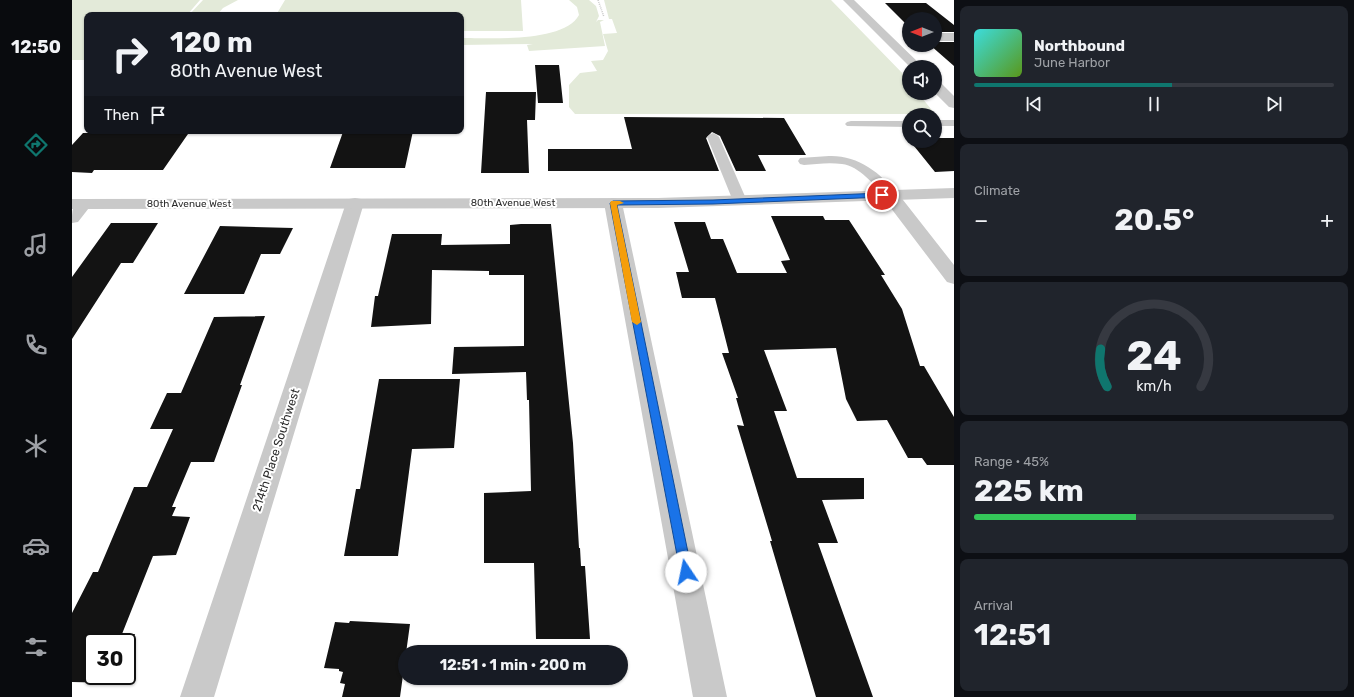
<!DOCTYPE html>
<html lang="en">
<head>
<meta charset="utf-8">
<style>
	body { margin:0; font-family:Rubik,sans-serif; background:#20242c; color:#f1f3f6; height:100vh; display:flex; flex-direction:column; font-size:15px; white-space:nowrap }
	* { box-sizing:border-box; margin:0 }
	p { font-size:13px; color:#9ea1a6 }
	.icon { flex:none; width:22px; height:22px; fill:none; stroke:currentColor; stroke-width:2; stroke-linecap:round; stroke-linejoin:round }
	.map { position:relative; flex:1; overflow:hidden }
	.drawer { display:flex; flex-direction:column; gap:6px; padding:6px; background:#0d0f14; width:400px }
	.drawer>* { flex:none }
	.top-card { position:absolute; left:12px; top:12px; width:380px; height:122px; border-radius:8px; box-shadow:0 1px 3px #0004; background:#171b24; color:#f1f3f6; overflow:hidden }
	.needle { width:26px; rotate:270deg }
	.tools { position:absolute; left:830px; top:12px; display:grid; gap:8px }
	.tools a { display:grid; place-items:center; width:40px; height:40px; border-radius:50%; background:#171b24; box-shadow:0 1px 3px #0004; font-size:20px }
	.speed { position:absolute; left:12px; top:633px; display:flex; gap:8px; font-size:20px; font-weight:700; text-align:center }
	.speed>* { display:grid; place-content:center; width:52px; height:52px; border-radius:50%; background:#171b24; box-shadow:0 1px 3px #0004; line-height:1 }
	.speed .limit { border:2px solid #111; border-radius:6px; background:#fff; color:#111 }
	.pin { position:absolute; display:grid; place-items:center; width:34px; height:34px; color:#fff; margin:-17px; border:2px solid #fff; border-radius:50%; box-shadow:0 1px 4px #0007 }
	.me { position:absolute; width:44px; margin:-22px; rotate:349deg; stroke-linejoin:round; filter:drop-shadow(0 0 3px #0008) }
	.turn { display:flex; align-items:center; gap:14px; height:84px; padding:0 20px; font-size:18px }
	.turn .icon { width:52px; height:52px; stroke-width:2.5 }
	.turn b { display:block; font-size:28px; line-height:34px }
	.then { display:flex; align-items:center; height:38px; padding:0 20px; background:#0003; gap:8px; font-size:15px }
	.big { font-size:30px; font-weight:700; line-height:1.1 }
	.drawer .widget { flex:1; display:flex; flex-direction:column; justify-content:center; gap:6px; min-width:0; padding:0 14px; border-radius:8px; background:#20242c }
	.drawer .dial { align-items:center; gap:0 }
	.dial svg { height:104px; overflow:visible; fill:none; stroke:#363941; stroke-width:7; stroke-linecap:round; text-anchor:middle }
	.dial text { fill:#f1f3f6; stroke:none }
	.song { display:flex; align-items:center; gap:12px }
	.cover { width:48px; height:48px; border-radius:6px; background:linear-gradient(135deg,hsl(180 70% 55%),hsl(90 70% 35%)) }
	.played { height:4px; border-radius:2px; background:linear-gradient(90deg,#0f766e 55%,#363941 55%) }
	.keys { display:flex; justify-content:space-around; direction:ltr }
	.heat { display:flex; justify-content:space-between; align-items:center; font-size:22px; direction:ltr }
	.charge { height:6px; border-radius:3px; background:linear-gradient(90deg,#34c759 45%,#363941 0) }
	.trip { position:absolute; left:326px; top:645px; width:230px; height:40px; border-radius:20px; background:#171b24; box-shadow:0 1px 3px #0004; font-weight:700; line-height:40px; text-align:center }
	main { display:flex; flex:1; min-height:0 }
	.tab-bar { display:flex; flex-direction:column; width:72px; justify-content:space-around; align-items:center; background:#090b0e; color:#9ea1a6 }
	.tab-bar .icon { width:28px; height:28px }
	.tab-bar .selected { color:#0f766e }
	.tab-bar b { font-size:18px; color:#f1f3f6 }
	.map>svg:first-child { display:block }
	.green { fill:#e3ead9 }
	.building { fill:#131313 }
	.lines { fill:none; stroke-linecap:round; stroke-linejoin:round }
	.path { stroke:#c9c9c9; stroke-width:1.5; stroke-dasharray:1 1; stroke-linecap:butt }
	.service { fill:#c9c9c9; fill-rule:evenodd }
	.minor { fill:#c9c9c9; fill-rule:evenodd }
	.tertiary { fill:#c9c9c9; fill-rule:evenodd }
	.route { fill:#1a73e8; stroke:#114b97 }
	.slow { fill:#f59e0b }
	.labels { text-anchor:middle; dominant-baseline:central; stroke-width:4; stroke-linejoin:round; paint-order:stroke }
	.far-street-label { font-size:10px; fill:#2c2c2c; stroke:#fff }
	.street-label { font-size:12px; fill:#2c2c2c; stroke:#fff }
</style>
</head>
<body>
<main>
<nav class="tab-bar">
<b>12:50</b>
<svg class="icon selected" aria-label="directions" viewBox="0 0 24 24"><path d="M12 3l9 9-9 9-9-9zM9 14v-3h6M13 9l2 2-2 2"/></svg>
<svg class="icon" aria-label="music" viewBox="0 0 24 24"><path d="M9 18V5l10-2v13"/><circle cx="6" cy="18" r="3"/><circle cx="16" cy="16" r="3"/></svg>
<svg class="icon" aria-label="phone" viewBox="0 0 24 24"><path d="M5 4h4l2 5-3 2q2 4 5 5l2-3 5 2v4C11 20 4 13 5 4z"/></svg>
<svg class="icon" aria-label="climate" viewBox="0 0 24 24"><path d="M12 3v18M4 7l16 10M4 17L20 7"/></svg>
<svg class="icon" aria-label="car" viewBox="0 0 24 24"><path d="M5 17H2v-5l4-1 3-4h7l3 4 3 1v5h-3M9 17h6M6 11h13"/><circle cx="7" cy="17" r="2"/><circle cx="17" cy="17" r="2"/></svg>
<svg class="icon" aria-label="filters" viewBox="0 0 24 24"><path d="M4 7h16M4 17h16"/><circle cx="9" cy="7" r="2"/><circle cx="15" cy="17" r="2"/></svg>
</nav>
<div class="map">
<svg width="882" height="697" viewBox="0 0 882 697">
	<rect width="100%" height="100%" fill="#fff"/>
	<!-- green -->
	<path class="green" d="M 0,0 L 128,0 L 115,15 L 15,15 L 15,60 L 0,60 Z
		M 131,0 L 166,0 L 151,8 L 145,15 L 117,15 Z
		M 213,0 L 449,0 L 451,31 L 389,31 L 389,15 L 204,15 Z
		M 497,0 L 517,0 L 524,6 L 527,16 L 524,22 L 526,20 L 532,20 L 528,22 L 533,46 L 457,51 L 455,45 L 461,44 L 389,45 L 389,38 C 417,38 492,43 507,15 L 505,7 Z
		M 532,0 L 759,0 L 837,80 L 835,81 L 837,83 L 837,93 L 846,93 L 863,114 L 503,114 L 497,107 L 497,85 L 508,73 L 525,71 L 519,61 L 531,60 L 536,51 L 531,34 L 545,33 L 540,19 L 537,19 Z"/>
	<!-- building -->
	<path class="building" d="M 813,3 L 854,3 L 882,25 L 882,32 L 863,32 L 863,19 L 837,19 L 837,27 Z
		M 863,42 L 882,42 L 882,66 L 858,45 L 863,45 Z
		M 463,65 L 487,65 L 491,103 L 466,103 Z
		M 414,92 L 464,92 L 463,120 L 455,120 L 457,173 L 409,173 Z
		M 552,117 L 712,118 L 734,155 L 686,155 L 694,171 L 664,171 L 648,136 L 640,132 L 634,138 L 647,171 L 476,171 L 476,149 L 560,149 Z
		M 73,131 L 116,131 L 114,134 L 116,134 L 91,170 L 22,170 L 20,173 L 0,172 L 0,145 L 11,133 L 71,133 Z
		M 313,131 L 341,131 L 333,168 L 258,168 L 271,132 Z
		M 863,138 L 882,138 L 882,171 L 863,172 L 838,141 L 863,141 Z
		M 699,216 L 751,216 L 753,220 L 777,220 L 813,275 L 809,275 L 830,309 L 848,366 L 852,366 L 882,417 L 882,465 L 855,465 L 850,458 L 836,458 L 815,420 L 785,421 L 774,399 L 764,348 L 692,350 L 715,411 L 702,411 L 725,478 L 792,478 L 792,499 L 750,500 L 766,543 L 746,543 L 801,697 L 744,697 L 698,541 L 700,541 L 665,425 L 672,426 L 664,398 L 666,398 L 650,353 L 657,353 L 643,298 L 610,298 L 604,272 L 617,272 L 602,222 L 633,222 L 639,239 L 651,239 L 665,273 L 715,273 L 709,261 L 718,260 Z
		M 39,223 L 86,223 L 61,263 L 49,263 L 0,339 L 0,277 Z
		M 449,224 L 479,224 L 501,443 L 507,548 L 508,548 L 509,566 L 513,566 L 518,639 L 464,639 L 462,563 L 412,563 L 412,493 L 459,491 L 457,400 L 455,400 L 454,372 L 380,374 L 382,347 L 452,346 L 452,275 L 417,275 L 417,271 L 360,270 L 359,324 L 299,327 L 303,296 L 306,296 L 320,234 L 370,234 L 369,245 L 438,244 L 438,225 Z
		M 148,226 L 221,228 L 208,254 L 189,254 L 172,294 L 112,294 Z
		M 193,316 L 168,385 L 170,385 L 142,462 L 119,462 L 100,507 L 104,507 L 100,516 L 118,517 L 104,555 L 81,556 L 50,634 L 63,634 L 55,653 L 55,642 L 21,642 L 21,676 L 46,676 L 44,683 L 0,682 L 0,613 L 21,572 L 26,572 L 62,487 L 75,487 L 101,429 L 78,429 L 95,393 L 109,393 L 142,317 Z
		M 307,379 L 388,379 L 382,448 L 340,449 L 326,556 L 272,556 L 284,489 L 288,489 Z
		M 278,621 L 338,624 L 328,697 L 270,697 L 273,684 L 268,683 L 271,672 L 267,671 L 267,669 L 252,668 L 263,622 L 277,623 Z"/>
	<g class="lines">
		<!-- path -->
		<path class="path" d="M 526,0 L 532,17"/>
		<!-- service -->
		<path class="service" d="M 863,120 L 882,120 L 882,126 L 863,126 Z
			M 779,121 L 837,121 L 837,127 L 775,126 L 773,124 L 775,122 Z
			M 641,133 L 645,135 L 647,137 L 675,201 L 673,204 L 663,204 L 661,201 L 635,137 L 637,135 Z
			M 757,156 C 785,155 809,172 825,195 L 823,198 L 813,198 C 803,185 787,166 770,164 C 757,162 744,164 732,165 L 728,164 L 726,161 L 728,158 Z"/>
		<!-- minor -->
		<path class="minor" d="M 771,0 L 782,0 L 851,67 L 838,67 Z
			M 863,33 L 882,33 L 882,41 L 863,41 Z
			M 863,81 L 868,82 L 882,96 L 882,108 L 877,107 L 863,93 Z
			M 818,190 L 824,191 L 882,265 L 882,284 L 875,282 L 809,195 L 812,191 Z
			M 283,198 L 289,199 L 292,203 L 142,697 L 108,697 L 274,203 L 277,199 Z
			M 541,198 L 547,199 L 550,203 L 655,697 L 621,697 L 532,203 L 535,199 Z
			M 11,199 L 17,200 L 20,204 L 6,222 L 0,223 C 0,212 0,202 11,199 Z"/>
		<!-- tertiary -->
		<path class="tertiary" d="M 882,188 L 882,198 L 586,208 L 0,209 L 0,199 L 586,198 Z"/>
	</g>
	<!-- route -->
	<path class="route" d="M 810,193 L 813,195 L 812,197 L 641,204 L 545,205 L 620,572 L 618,576 L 614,577 L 609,576 L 538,203 L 541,201 L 641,200 Z"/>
	<!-- slow -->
	<path class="slow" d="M 539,201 L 548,201 L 552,203 L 545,205 L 569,322 L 565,325 L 560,322 L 538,203 Z"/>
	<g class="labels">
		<!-- far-street labels -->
		<g class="far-street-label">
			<text x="441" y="203">80th Avenue West</text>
			<text x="117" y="204">80th Avenue West</text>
		</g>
		<!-- street labels -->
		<g class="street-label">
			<text transform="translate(204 450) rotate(-72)">214th Place Southwest</text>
		</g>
	</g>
</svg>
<div class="tools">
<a><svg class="needle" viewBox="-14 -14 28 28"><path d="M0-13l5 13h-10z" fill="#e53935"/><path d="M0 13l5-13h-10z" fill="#9ea1a6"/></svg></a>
<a><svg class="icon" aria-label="sound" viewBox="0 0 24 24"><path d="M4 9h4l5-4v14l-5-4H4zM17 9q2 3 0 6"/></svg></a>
<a><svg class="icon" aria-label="search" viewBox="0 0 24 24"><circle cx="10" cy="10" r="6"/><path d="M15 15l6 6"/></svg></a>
</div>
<div class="speed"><div class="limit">30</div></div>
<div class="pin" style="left:810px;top:195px;background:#d93025"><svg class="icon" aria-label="arrive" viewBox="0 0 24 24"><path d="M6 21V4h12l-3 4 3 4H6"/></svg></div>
<svg class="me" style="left:614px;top:572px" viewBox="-20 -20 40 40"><circle r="19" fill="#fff"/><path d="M0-13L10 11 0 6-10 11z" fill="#1a73e8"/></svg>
<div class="trip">12:51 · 1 min · 200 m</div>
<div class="top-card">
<div class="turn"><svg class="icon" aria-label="right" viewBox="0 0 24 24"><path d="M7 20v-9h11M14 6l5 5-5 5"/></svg><div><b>120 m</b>80th Avenue West</div></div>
<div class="then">Then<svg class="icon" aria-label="arrive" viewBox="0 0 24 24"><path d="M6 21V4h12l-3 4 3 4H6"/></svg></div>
</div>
</div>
<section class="drawer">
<div class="widget">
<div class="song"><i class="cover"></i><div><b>Northbound</b><p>June Harbor</p></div></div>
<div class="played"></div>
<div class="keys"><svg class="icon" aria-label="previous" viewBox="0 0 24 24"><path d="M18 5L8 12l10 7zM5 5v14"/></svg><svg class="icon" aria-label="pause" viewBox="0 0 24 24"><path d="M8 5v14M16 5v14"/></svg><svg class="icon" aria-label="next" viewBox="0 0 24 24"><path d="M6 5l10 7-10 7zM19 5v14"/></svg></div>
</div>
<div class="widget"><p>Climate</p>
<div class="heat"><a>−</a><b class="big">20.5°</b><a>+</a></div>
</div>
<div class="widget dial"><svg viewBox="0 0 100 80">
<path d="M14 69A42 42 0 1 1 86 69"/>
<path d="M14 69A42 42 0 0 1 9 40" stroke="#0f766e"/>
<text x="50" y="56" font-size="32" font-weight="700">24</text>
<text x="50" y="72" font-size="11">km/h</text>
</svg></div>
<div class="widget"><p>Range · 45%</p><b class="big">225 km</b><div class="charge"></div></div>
<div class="widget"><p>Arrival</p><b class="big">12:51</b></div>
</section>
</main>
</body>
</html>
